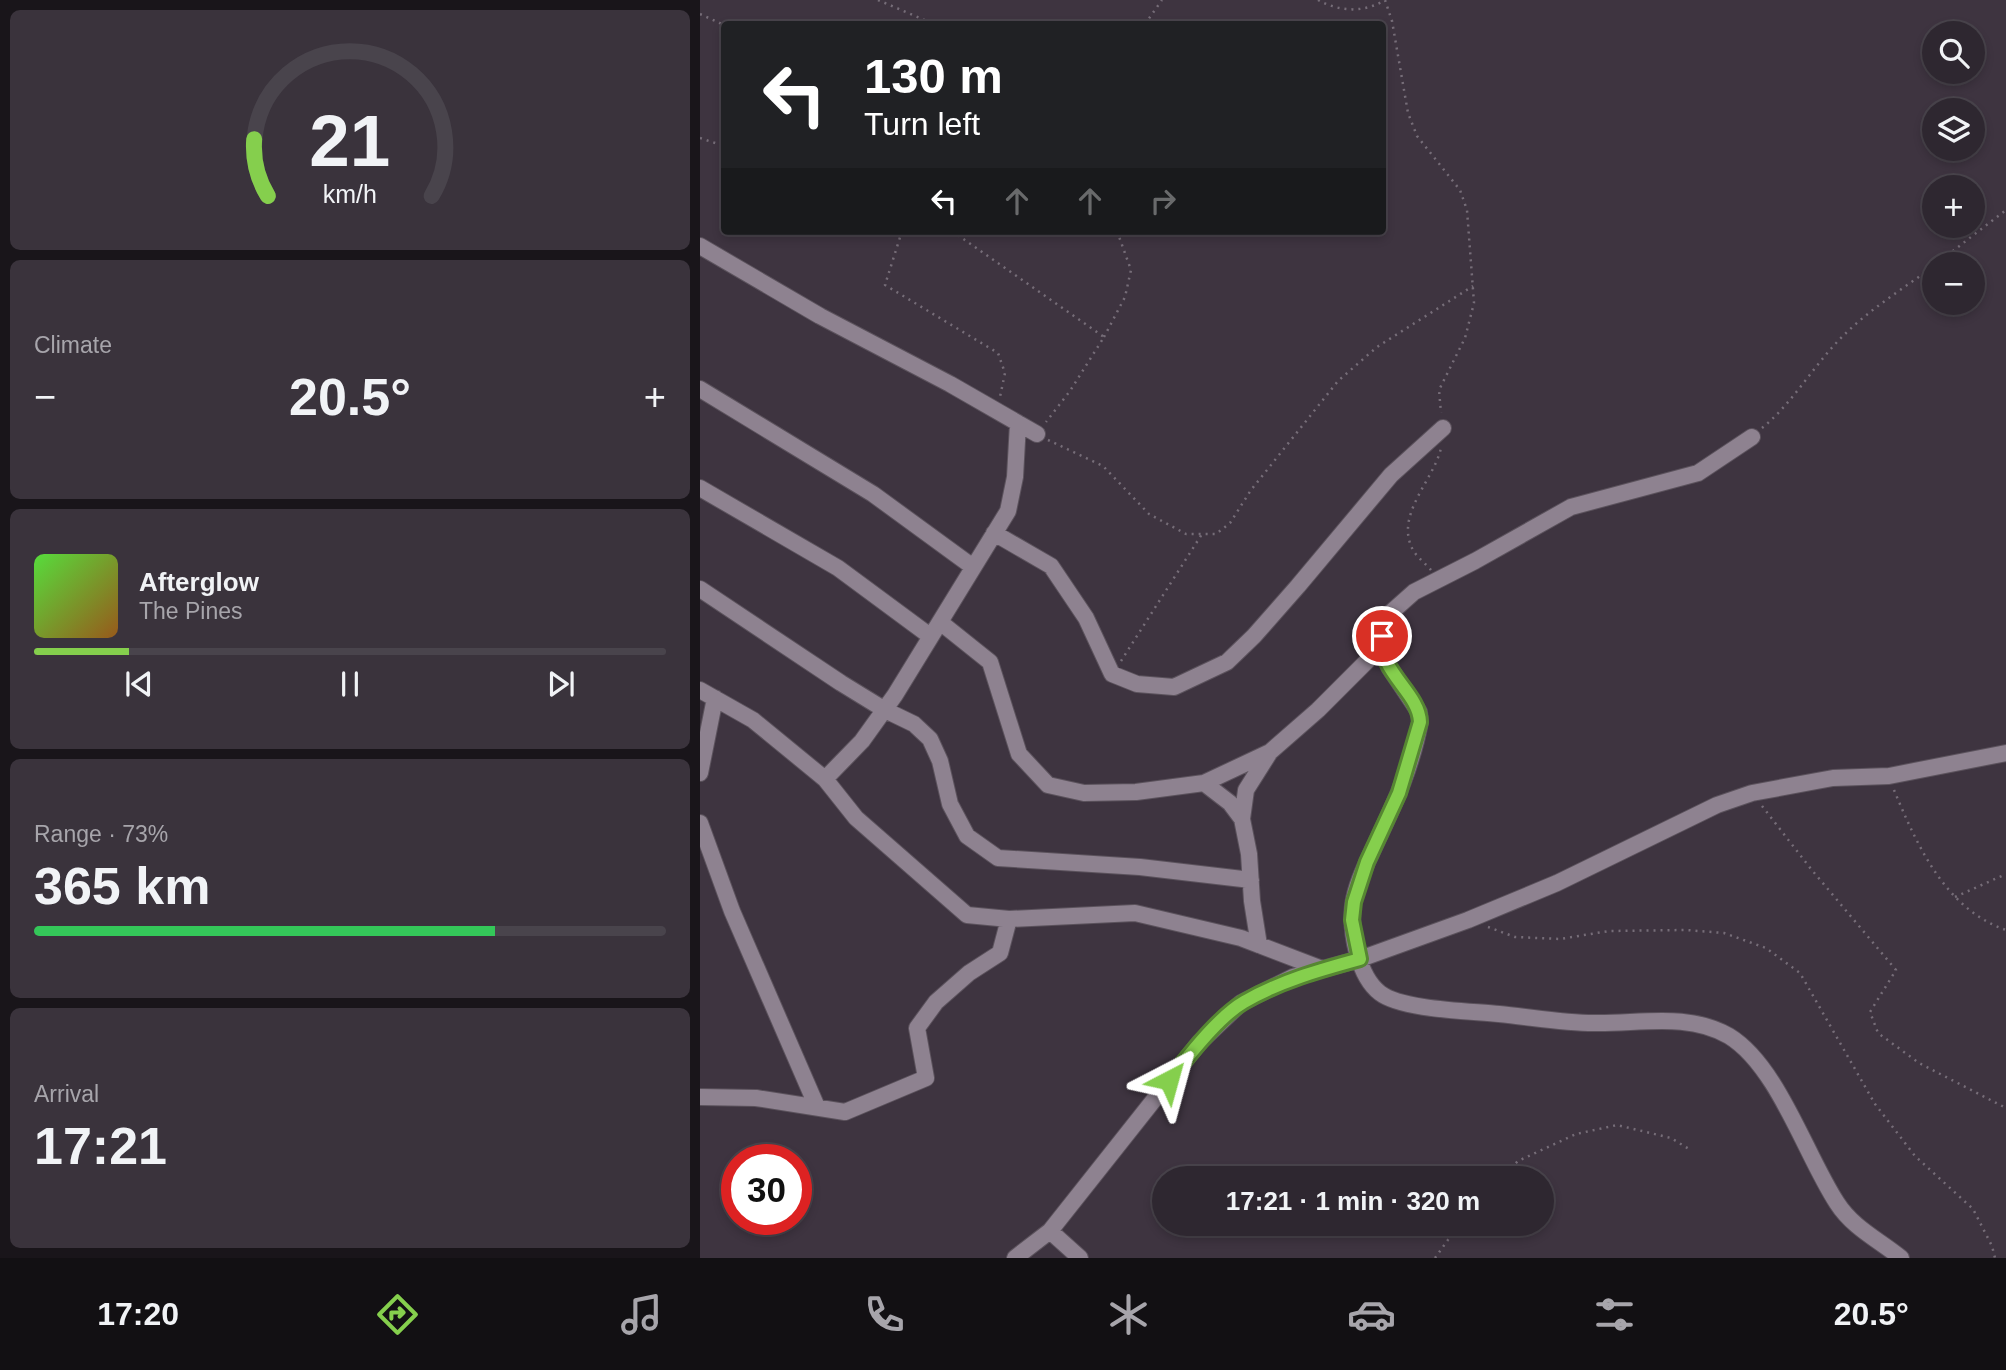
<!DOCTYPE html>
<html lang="en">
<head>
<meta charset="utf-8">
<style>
	body { margin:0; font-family:Helvetica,sans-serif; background:#3a333c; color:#f1f3f6; height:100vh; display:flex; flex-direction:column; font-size:26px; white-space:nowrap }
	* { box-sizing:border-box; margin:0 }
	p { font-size:23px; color:#a7a5ab }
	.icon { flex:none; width:38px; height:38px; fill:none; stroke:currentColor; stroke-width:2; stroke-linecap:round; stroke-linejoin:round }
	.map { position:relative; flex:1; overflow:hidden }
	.panel { display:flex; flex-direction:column; gap:10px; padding:10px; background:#19151a; width:700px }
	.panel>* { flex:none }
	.top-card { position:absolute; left:21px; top:21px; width:665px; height:214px; border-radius:7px; box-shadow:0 4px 10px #0003,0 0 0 2px #49444c; background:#202124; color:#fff; overflow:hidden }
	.buttons { position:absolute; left:1222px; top:21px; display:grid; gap:14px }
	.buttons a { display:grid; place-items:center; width:63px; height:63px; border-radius:50%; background:#2e2730; box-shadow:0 4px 10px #0003,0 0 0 2px #49444c; font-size:35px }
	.speed { position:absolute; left:21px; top:1144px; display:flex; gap:14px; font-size:35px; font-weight:700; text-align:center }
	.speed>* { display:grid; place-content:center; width:91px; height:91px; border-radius:50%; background:#2e2730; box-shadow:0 4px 10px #0003,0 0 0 2px #49444c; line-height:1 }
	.speed .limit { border:10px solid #d22; background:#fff; color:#111 }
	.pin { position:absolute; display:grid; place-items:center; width:60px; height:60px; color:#fff; margin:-30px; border:4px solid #fff; border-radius:50%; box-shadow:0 2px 7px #0007 }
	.me { position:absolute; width:77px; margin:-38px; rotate:39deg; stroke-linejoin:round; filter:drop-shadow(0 0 5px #0008) }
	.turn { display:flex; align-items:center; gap:24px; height:147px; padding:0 28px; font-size:32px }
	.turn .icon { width:91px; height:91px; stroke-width:2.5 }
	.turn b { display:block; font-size:49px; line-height:60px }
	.lanes { display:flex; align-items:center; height:66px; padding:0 28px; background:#0003; justify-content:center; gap:35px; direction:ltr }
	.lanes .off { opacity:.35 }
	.big { font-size:52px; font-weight:600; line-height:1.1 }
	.panel .card { flex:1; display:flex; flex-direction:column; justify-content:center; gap:10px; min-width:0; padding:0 24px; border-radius:10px; background:#3a333c }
	.panel .dial { align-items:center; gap:0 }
	.dial svg { height:182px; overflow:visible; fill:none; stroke:#49444c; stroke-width:7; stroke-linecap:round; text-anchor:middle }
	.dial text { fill:#f1f3f6; stroke:none }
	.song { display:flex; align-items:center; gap:21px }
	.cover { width:84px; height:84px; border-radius:10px; background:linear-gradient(135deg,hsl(110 70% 55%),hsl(30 70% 35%)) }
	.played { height:7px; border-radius:4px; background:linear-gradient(90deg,#85cf4d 15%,#49444c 15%) }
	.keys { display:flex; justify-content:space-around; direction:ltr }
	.heat { display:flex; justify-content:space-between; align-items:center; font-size:38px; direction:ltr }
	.charge { height:10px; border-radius:5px; background:linear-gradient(90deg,#34c759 73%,#49444c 0) }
	.trip { position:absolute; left:452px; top:1166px; width:402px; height:70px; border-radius:35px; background:#2e2730; box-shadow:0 4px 10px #0003,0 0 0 2px #49444c; font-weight:600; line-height:70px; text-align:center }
	.tabs { display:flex; height:112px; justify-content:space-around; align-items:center; background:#121013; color:#a7a5ab }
	.tabs .icon { width:49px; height:49px }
	.tabs .active { color:#85cf4d }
	.tabs b { font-size:32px; color:#f1f3f6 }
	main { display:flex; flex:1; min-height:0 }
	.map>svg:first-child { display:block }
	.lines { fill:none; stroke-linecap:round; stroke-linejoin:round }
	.street-casing { stroke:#5b525c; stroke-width:18 }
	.path { stroke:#766d78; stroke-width:2.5; stroke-dasharray:2 5; stroke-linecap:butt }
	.street { stroke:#8e8290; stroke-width:16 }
	.route-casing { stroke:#568732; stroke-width:18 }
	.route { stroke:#85cf4d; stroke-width:12 }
</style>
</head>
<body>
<main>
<section class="panel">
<div class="card dial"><svg viewBox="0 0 100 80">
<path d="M14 69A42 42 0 1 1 86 69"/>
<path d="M14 69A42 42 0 0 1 8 44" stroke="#85cf4d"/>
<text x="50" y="56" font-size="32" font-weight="700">21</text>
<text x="50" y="72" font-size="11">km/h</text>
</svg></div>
<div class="card"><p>Climate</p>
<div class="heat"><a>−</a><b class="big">20.5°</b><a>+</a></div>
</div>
<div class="card">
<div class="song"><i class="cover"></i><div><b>Afterglow</b><p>The Pines</p></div></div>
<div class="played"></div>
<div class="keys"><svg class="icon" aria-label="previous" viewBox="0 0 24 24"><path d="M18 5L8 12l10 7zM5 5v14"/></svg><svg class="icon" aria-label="pause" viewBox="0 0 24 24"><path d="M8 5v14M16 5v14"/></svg><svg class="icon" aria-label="next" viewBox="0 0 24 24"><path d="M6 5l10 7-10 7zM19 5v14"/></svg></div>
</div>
<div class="card"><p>Range · 73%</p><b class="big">365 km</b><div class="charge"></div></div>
<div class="card"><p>Arrival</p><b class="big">17:21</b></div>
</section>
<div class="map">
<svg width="1306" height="1258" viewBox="0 0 1306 1258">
	<rect width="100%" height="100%" fill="#3e3440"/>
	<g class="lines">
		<!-- street casing -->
		<g class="street-casing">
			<path id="street" d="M 0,246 L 120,316 L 250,384 L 337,434
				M 0,389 L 173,494 L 273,567
				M 1052,437 L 998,473 L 871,507 L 775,561 L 714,592 L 687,616 L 683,626 L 681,647 L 689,667 L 719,712 L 720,722 C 713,763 695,803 677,841 C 668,861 656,882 653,905 C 650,932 658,976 680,993 C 702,1010 771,1011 799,1014 C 831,1017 862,1023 894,1023 C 939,1024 988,1012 1029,1036 C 1078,1066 1106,1156 1137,1203 C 1153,1228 1179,1240 1201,1258
				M 0,488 L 138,568 L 230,636
				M 294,533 L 351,566 L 386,618 L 412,674 L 437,684 L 474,687 L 527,662 L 554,636 L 598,586 L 691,475 L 743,428
				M 0,589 L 141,683 L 185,710 L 214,724 L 230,739 L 240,761 L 250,804 L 267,836 L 298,858 L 440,867 L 551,880
				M 240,622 L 290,662 L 319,754 L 348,785 L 384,793 L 436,792 L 504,783 L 570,752 L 618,710 L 681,647
				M 0,690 L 53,720 L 125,779 L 156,818 L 267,915 L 309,919 L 435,913 L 541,938 L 622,969
				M 0,773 L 15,698
				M 125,779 L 162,741 L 195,695 L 308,511 L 315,477 L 318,423
				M 504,783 L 530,803 L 542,819 L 549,854 L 552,901 L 559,945
				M 542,819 L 546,790 L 570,752
				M 0,823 L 32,911 L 117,1107
				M 0,1097 L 56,1098 L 145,1112 L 226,1078 L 217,1028 L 236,1002 L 269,973 L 300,953 L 309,919
				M 350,1231 L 380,1258
				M 315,1258 L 350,1231 L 499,1043 L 541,1003 L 593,977 L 660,959 L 768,920 L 857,883 L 1017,805 L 1052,793 L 1133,778 L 1189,776 L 1306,753"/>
		</g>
		<!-- path -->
		<path class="path" d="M 178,0 L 234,24
			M 618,0 C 640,12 664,13 685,0
			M 685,0 L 692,21 L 708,113 L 717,136 L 760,190 L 767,210 L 774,303 L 765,338 L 739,390 L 741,413
			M 0,14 L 24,25
			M 445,24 L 462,0
			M 0,138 L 24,146
			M 202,231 L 185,285 L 298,353 L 305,373 L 300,397
			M 252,231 L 404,337 L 370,391 L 346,422
			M 1236,264 L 1306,210
			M 404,337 L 425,297 L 431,270 L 417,231
			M 1062,428 C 1094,402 1114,364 1144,335 C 1170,309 1204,288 1234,266
			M 348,440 L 403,466 L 449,514 L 486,534 L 516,534 L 530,523 L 551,490 L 638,381 L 677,347 L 773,286
			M 731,570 C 726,564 717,557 713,550 C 694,515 734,480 741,448
			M 421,661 L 502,534
			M 1194,790 C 1217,845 1245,909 1306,930
			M 1062,806 L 1111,869 L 1196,970 L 1170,1012 L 1178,1033 L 1219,1063 L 1306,1108
			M 1255,897 L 1306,874
			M 788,927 L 815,937 L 860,939 L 909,931 L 986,930 L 1024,933 L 1066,948 L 1100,973 L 1175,1104 L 1215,1156 L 1273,1209 L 1292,1246 L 1295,1258
			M 801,1178 L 818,1161 L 876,1134 L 917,1125 L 971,1138 L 989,1149
			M 735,1258 L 760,1223"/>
		<!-- street -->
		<use href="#street" class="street"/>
	</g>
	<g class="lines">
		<!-- route casing -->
		<g class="route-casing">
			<path id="route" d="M 469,1080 C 488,1057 518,1017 544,1002 C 580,981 620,970 660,959 L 652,920 L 654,902 L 667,862 L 699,793 L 720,722 C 719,692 678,672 682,636"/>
		</g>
		<!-- route -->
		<use href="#route" class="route"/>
	</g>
</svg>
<div class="buttons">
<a><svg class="icon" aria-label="search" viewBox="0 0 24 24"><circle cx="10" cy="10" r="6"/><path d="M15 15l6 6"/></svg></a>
<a><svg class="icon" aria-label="layers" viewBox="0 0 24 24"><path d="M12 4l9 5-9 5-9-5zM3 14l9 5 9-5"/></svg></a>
<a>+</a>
<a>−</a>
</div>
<div class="speed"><div class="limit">30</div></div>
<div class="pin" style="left:682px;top:636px;background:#d93025"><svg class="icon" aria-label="arrive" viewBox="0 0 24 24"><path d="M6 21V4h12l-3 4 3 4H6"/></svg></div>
<svg class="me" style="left:469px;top:1080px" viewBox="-20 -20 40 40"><path d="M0-17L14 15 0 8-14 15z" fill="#85cf4d" stroke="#fff" stroke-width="4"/></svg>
<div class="trip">17:21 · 1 min · 320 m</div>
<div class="top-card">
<div class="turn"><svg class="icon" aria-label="left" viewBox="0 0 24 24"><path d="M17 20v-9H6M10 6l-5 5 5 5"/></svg><div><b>130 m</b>Turn left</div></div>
<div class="lanes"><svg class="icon" aria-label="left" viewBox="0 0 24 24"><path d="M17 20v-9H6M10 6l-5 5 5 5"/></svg><svg class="icon off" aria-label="ahead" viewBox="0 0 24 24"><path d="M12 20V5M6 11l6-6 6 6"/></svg><svg class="icon off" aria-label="ahead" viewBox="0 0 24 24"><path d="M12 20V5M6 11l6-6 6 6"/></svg><svg class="icon off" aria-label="right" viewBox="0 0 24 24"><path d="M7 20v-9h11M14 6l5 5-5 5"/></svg></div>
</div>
</div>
</main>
<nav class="tabs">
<b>17:20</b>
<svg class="icon active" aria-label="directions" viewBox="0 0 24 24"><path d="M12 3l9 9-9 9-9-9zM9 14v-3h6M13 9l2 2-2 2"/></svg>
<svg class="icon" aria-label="music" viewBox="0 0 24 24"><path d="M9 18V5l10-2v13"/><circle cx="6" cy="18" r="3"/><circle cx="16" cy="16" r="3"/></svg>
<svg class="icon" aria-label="phone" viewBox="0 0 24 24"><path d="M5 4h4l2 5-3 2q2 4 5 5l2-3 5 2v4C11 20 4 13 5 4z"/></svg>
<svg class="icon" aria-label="climate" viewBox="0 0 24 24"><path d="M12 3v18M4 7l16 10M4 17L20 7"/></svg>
<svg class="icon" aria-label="car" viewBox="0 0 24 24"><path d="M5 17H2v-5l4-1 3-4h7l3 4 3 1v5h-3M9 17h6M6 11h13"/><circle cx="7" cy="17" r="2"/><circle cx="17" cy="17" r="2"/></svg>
<svg class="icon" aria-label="filters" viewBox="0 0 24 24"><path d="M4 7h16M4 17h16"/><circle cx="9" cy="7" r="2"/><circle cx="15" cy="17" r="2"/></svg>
<b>20.5°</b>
</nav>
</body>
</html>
